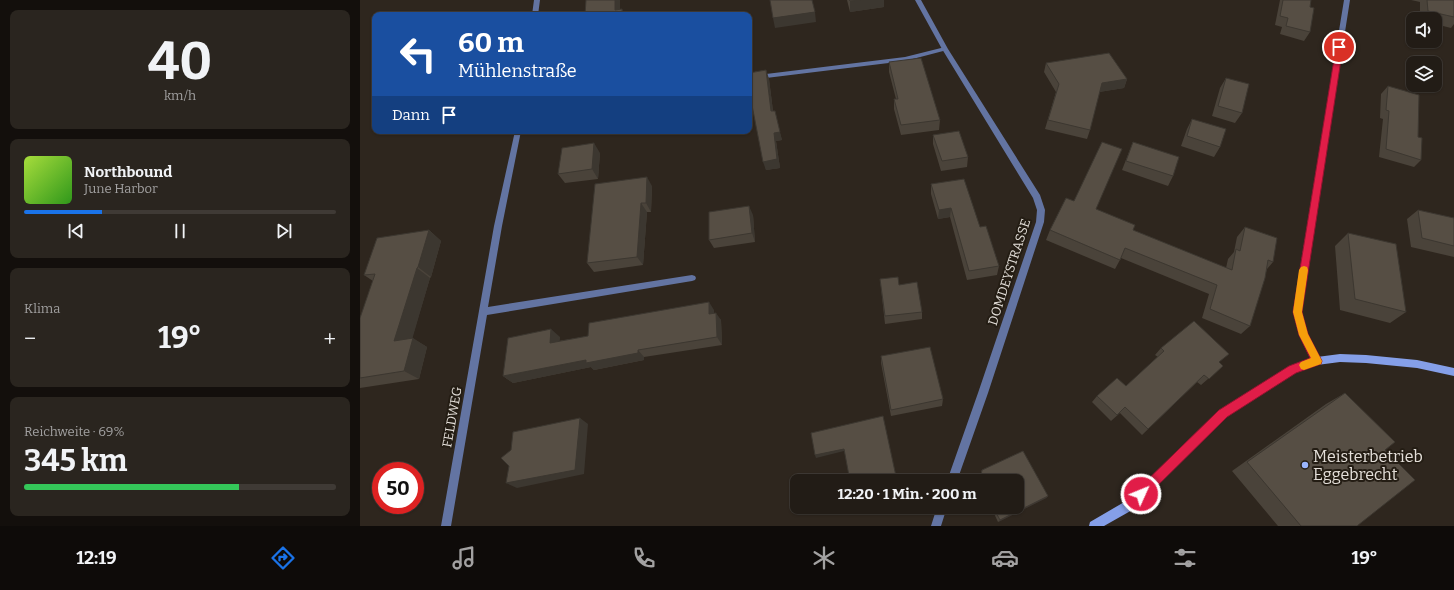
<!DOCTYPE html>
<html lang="de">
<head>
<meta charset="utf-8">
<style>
	body { margin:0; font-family:Bitter,serif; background:#2a251f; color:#f1f3f6; height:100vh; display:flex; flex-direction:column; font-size:15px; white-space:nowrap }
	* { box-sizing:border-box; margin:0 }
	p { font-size:13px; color:#a2a1a1 }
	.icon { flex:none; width:22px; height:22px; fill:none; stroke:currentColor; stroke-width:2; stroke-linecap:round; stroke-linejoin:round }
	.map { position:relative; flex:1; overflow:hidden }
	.side { display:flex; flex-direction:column; gap:10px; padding:10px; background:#130f0c; width:360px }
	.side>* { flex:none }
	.guide { position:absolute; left:12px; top:12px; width:380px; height:122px; border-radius:8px; box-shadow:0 1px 3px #0004,0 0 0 1px #3f3a35; background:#1a4fa0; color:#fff; overflow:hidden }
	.buttons { position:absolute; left:1046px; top:12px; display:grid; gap:8px }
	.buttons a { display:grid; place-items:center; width:36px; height:36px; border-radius:8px; background:#221c16; box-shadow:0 1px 3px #0004,0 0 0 1px #3f3a35; font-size:20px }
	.speed { position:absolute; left:12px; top:462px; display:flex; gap:8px; font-size:20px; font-weight:700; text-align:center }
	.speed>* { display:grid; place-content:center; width:52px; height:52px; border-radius:50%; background:#221c16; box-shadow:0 1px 3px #0004,0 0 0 1px #3f3a35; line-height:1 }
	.speed .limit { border:6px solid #d22; background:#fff; color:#111 }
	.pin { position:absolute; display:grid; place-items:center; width:34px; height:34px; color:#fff; margin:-17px; border:2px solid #fff; border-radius:50%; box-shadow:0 1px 4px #0007 }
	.me { position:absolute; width:44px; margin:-22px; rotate:46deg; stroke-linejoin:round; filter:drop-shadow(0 0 3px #0008) }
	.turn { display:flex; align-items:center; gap:14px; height:84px; padding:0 20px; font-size:18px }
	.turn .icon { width:52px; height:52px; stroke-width:2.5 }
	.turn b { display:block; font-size:28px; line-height:34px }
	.then { display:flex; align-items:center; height:38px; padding:0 20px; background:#0003; gap:8px; font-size:15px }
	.big { font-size:30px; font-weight:700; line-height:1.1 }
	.side .card { flex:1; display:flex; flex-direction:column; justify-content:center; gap:6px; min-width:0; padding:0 14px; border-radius:8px; background:#2a251f }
	.side .dial { align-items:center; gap:0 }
	.dial b { font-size:52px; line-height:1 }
	.song { display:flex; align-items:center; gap:12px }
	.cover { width:48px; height:48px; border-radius:6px; background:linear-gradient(135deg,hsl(80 70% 55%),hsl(110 70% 35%)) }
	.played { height:4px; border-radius:2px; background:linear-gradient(90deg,#1a73e8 25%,#3f3a35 25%) }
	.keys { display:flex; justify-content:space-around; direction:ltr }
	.heat { display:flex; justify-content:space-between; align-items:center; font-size:22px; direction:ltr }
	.charge { height:6px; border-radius:3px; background:linear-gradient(90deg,#34c759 69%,#3f3a35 0) }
	.trip { position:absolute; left:430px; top:474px; width:234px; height:40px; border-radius:8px; background:#221c16; box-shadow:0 1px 3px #0004,0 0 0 1px #3f3a35; font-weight:700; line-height:40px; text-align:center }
	.tab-bar { display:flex; height:64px; justify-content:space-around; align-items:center; background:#0e0b09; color:#a2a1a1 }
	.tab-bar .icon { width:28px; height:28px }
	.tab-bar .current { color:#1a73e8 }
	.tab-bar b { font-size:18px; color:#f1f3f6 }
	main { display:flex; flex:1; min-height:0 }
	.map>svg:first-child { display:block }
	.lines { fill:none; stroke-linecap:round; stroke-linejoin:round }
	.service { fill:#6374a2; fill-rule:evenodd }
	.minor { fill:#6374a2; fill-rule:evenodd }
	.secondary { fill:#859fe8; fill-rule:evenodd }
	.wall { fill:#4a433a }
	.shaded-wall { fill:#3c3730 }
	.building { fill:#564e44; stroke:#3c3730 }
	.route { fill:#e11d48; stroke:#92132f }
	.slow { fill:#f59e0b }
	.poi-dot { fill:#9ab5fd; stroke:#241d14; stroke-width:1.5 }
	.labels { text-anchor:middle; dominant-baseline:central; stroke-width:4; stroke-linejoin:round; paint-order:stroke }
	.street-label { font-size:13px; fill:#e4dfd9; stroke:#241d14 }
	.near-poi-label { font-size:16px; fill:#e4dfd9; stroke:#241d14; text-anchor:start }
</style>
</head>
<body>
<main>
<section class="side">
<div class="card dial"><b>40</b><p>km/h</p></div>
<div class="card">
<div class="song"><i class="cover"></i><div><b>Northbound</b><p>June Harbor</p></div></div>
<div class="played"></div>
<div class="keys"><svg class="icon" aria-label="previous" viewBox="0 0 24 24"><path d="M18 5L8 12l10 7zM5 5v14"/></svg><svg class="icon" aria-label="pause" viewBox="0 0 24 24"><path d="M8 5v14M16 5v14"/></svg><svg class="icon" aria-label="next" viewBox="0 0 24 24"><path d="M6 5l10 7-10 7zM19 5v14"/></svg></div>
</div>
<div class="card"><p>Klima</p>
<div class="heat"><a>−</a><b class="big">19°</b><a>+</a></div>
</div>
<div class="card"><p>Reichweite · 69%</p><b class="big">345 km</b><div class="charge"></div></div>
</section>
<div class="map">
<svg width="1094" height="526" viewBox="0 0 1094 526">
	<rect width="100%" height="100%" fill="#2e261e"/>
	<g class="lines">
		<!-- service -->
		<path class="service" d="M 585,47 L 587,48 L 587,50 L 545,61 L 389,80 L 389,76 L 545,57 Z"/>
		<!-- minor -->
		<path class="minor" d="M 174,0 L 180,0 L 178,15 L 172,15 Z
			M 555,0 L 561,0 L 588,49 L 680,195 L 685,210 L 684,222 L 628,393 L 597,481 L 587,481 L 618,393 L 676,222 L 677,210 L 673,198 L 582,49 Z
			M 984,0 L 990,0 L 941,312 L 947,334 L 961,361 L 960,364 L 957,365 L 954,364 L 939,335 L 933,312 Z
			M 155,131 L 161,131 L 142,226 L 128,307 L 332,275 L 335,276 L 336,278 L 335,280 L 332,281 L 127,315 L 91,526 L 81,526 L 134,226 Z
			M 577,507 L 587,507 L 581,526 L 571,526 Z"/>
		<!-- secondary -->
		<path class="secondary" d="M 980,354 L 1006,355 L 1057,360 L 1094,368 L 1094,376 L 1057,368 L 1006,363 L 980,362 L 957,365 L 936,372 L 866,417 L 774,509 L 744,526 L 729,526 L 730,522 L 766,501 L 860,411 L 930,366 L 957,357 Z"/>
	</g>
	<!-- wall -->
	<path class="wall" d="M 487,0 L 524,0 L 524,7 L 490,12 Z
		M 920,0 L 951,0 L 950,7 L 950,32 L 944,41 L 920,34 L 922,27 L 915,25 Z
		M 1051,0 L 1094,0 L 1094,24 L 1091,28 L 1075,24 L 1075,19 L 1060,19 L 1060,2 Z
		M 529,62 L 580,120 L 579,130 L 541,135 L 534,109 L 534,99 L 536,99 L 529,72 Z
		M 686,63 L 767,79 L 764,88 L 739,92 L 730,130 L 727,139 L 685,129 L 696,92 L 684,72 Z
		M 406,70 L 409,79 L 413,111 L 422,140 L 416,141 L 420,168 L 406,170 L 393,109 L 389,109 L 389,73 Z
		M 866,78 L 882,113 L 875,123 L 852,116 L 860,88 Z
		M 1028,86 L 1058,137 L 1061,160 L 1054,167 L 1019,157 L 1023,119 L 1020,118 L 1021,94 Z
		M 832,119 L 860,147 L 854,157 L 821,146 L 827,129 Z
		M 258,131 L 270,131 L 259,132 Z
		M 573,135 L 608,157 L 607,167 L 581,171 L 573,144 Z
		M 773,142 L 813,176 L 808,186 L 762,170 Z
		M 240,153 L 238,179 L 205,183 L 198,174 Z
		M 571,184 L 620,227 L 639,266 L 637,275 L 607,280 L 590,217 L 578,219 L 571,194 Z
		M 292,186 L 291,212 L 287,212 L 283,265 L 234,272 L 227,263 Z
		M 1058,210 L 1094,218 L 1094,257 L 1051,247 L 1047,219 Z
		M 393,215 L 395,242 L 354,248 L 349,240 Z
		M 885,227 L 913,262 L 907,269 L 890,326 L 881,334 L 842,318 L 849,294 L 761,258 L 755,269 L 686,240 L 690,230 L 773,230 L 866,268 L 868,259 L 874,252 L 877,237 Z
		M 69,230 L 81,241 L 71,277 L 70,278 L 52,338 L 67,347 L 59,379 L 0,388 L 0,318 L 13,281 L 4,275 Z
		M 988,233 L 1046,312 L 1030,323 L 980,310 L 975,246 Z
		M 520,279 L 562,312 L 562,319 L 525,324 Z
		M 354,310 L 354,313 L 361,320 L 362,345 L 284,357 L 284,360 L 234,370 L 231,367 L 153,383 L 143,376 L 200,337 L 199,341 L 228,336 Z
		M 801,348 L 859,362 L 863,366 L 841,385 L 837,382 L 782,435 L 760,413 L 751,421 L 732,402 L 737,396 L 766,386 L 798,357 L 795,355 Z
		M 521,356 L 583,399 L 582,406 L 531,416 L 521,363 Z
		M 985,393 L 1025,450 L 997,526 L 918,526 L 872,471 L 966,404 Z
		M 663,451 L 688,496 L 686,498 L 638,522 L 631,507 L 657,507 L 657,481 L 619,481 L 621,473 L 622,470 Z"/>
	<!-- shaded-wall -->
	<path class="shaded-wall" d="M 255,0 L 260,0 L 260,15 L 255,10 Z
		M 501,0 L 524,0 L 524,7 L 490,12 L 490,1 Z
		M 262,9 L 265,15 L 262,15 Z
		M 455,12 L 456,22 L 415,28 L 413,18 Z
		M 406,70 L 409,79 L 414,120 L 411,111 Z
		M 767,79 L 764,88 L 739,92 L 742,83 Z
		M 415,111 L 422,140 L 416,141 L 420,168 L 406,170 L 403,162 L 414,133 Z
		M 234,143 L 240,153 L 238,179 L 232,169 Z
		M 287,177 L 292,186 L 291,212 L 286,203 Z
		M 281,203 L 287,212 L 283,265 L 277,257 Z
		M 389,206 L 393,215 L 395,242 L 392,233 Z
		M 591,208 L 590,217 L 578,219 L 579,210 Z
		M 69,230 L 81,241 L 71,277 L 58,267 Z
		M 57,268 L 70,278 L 49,350 L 34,341 Z
		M 349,302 L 354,310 L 354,322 L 349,314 Z
		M 356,313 L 361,320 L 362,345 L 357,337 Z
		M 191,329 L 200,337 L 199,350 L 190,343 Z
		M 53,338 L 67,347 L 59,379 L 44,371 Z
		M 278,350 L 284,357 L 284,360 L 234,370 L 231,367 L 153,383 L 143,376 Z
		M 220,418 L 228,424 L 224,474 L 157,488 L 146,483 Z
		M 484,449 L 484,451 L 456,458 L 455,455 Z
		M 688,496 L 686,498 L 638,522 L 640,520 Z"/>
	<!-- building -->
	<path class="building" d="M 226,0 L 255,0 L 255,10 L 262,9 L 262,15 L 225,15 Z
		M 410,0 L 452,0 L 455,12 L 413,18 Z
		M 489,0 L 501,0 L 490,1 Z
		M 923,0 L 951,0 L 950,7 L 954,8 L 950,32 L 926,26 L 928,18 L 920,16 Z
		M 1067,0 L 1094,0 L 1094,17 L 1068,11 Z
		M 749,53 L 767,79 L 742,83 L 730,130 L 688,120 L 699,84 L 686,63 Z
		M 561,58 L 580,120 L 541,125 L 534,99 L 538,99 L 529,62 Z
		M 406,70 L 411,111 L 415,111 L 420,132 L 414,133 L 417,159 L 403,162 L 391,100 L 389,100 L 389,73 Z
		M 866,78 L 889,84 L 882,113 L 858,106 Z
		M 1028,86 L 1059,95 L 1058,137 L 1062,138 L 1061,160 L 1026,149 L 1029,111 L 1026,110 Z
		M 832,119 L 866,129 L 860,147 L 827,136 Z
		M 599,131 L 608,157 L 582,161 L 573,135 Z
		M 742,142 L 762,149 L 736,209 L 775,225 L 773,230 L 872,270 L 876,249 L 880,251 L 885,227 L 917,238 L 913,262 L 908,260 L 905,278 L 890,326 L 850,309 L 857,285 L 765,248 L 760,260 L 690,230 L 706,198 L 714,201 Z
		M 773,142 L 819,157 L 813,176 L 766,161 Z
		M 234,143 L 232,169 L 198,174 L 202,148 Z
		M 287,177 L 286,203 L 281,203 L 277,257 L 227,263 L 235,184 Z
		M 604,179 L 620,227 L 626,226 L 639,266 L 609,271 L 591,208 L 579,210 L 571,184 Z
		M 389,206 L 392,233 L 349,240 L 349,212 Z
		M 1058,210 L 1094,218 L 1094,246 L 1062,238 Z
		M 69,230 L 58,267 L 57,268 L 34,341 L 53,338 L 44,371 L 0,378 L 0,318 L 15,274 L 4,275 L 17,238 Z
		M 988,233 L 1036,244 L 1046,312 L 995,299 Z
		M 538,277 L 539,285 L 557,282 L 562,312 L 525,316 L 520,279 Z
		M 349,302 L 349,314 L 356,313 L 357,337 L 278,350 L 278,353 L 226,363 L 226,360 L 143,376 L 148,338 L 191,329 L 190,343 L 228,336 L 229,323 Z
		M 834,321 L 869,354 L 859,362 L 863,366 L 849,379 L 844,375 L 788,429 L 765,407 L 757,415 L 737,396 L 757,378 L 766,386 L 804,351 L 801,348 Z
		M 570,347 L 583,399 L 531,410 L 521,356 Z
		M 985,393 L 1035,442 L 1025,450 L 1055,480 L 997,526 L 941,526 L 887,462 Z
		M 523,416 L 537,481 L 490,481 L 484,449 L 455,455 L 451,433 Z
		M 220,418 L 215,470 L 146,483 L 149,466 L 141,458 L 151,450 L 153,432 Z
		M 663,451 L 688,496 L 640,520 L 633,507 L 657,507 L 657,481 L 620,481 L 622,470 Z"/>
	<!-- route -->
	<path class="route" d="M 979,45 L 983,47 L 942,312 L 948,334 L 962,361 L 961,364 L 936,373 L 867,417 L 785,498 L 781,499 L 777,498 L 775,494 L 777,490 L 859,410 L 929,366 L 950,358 L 939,335 L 933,312 L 976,47 Z"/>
	<!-- slow -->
	<path class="slow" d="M 944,266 L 947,267 L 948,270 L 942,312 L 948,334 L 962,361 L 961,364 L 944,370 L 941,369 L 939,365 L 941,362 L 951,358 L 939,335 L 933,312 L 939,270 L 941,267 Z"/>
	<!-- markers -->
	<circle class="poi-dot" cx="945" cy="465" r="4"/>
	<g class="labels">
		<!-- street labels -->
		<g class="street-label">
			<text transform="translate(649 272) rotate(-72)">DOMDEYSTRASSE</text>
			<text transform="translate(92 417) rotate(-80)">FELDWEG</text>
		</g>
		<!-- near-poi labels -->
		<g class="near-poi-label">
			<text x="953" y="456">Meisterbetrieb<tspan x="953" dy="18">Eggebrecht</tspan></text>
		</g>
	</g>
</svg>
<div class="buttons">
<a><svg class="icon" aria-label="sound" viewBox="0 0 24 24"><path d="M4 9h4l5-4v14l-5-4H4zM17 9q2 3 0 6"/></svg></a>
<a><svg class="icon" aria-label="layers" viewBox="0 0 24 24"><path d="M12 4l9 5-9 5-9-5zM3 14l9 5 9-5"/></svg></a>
</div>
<div class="speed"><div class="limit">50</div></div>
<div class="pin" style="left:979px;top:47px;background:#d93025"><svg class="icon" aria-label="arrive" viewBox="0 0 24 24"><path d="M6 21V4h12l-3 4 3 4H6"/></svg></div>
<svg class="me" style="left:781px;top:494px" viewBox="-20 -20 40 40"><circle r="17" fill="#e11d48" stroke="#fff" stroke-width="3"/><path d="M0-11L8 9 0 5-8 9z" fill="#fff"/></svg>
<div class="trip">12:20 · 1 Min. · 200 m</div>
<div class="guide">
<div class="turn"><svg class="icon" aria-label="left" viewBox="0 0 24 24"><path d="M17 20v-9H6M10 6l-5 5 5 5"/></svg><div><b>60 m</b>Mühlenstraße</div></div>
<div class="then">Dann<svg class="icon" aria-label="arrive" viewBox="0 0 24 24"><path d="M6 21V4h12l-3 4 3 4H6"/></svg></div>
</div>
</div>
</main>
<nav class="tab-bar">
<b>12:19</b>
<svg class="icon current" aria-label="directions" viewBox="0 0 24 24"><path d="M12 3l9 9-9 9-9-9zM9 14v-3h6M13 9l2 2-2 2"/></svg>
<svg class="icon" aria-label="music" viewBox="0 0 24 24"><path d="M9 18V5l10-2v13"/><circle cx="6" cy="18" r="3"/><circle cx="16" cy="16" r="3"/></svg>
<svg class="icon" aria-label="phone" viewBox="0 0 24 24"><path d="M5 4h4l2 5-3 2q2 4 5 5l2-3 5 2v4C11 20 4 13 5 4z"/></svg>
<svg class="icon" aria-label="climate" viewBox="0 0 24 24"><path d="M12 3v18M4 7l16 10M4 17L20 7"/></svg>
<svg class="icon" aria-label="car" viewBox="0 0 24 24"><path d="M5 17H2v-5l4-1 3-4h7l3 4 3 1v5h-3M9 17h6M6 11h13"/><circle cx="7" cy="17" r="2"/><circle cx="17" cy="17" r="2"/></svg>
<svg class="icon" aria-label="filters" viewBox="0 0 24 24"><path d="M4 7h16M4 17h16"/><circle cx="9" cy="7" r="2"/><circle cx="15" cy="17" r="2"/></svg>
<b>19°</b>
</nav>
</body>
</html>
